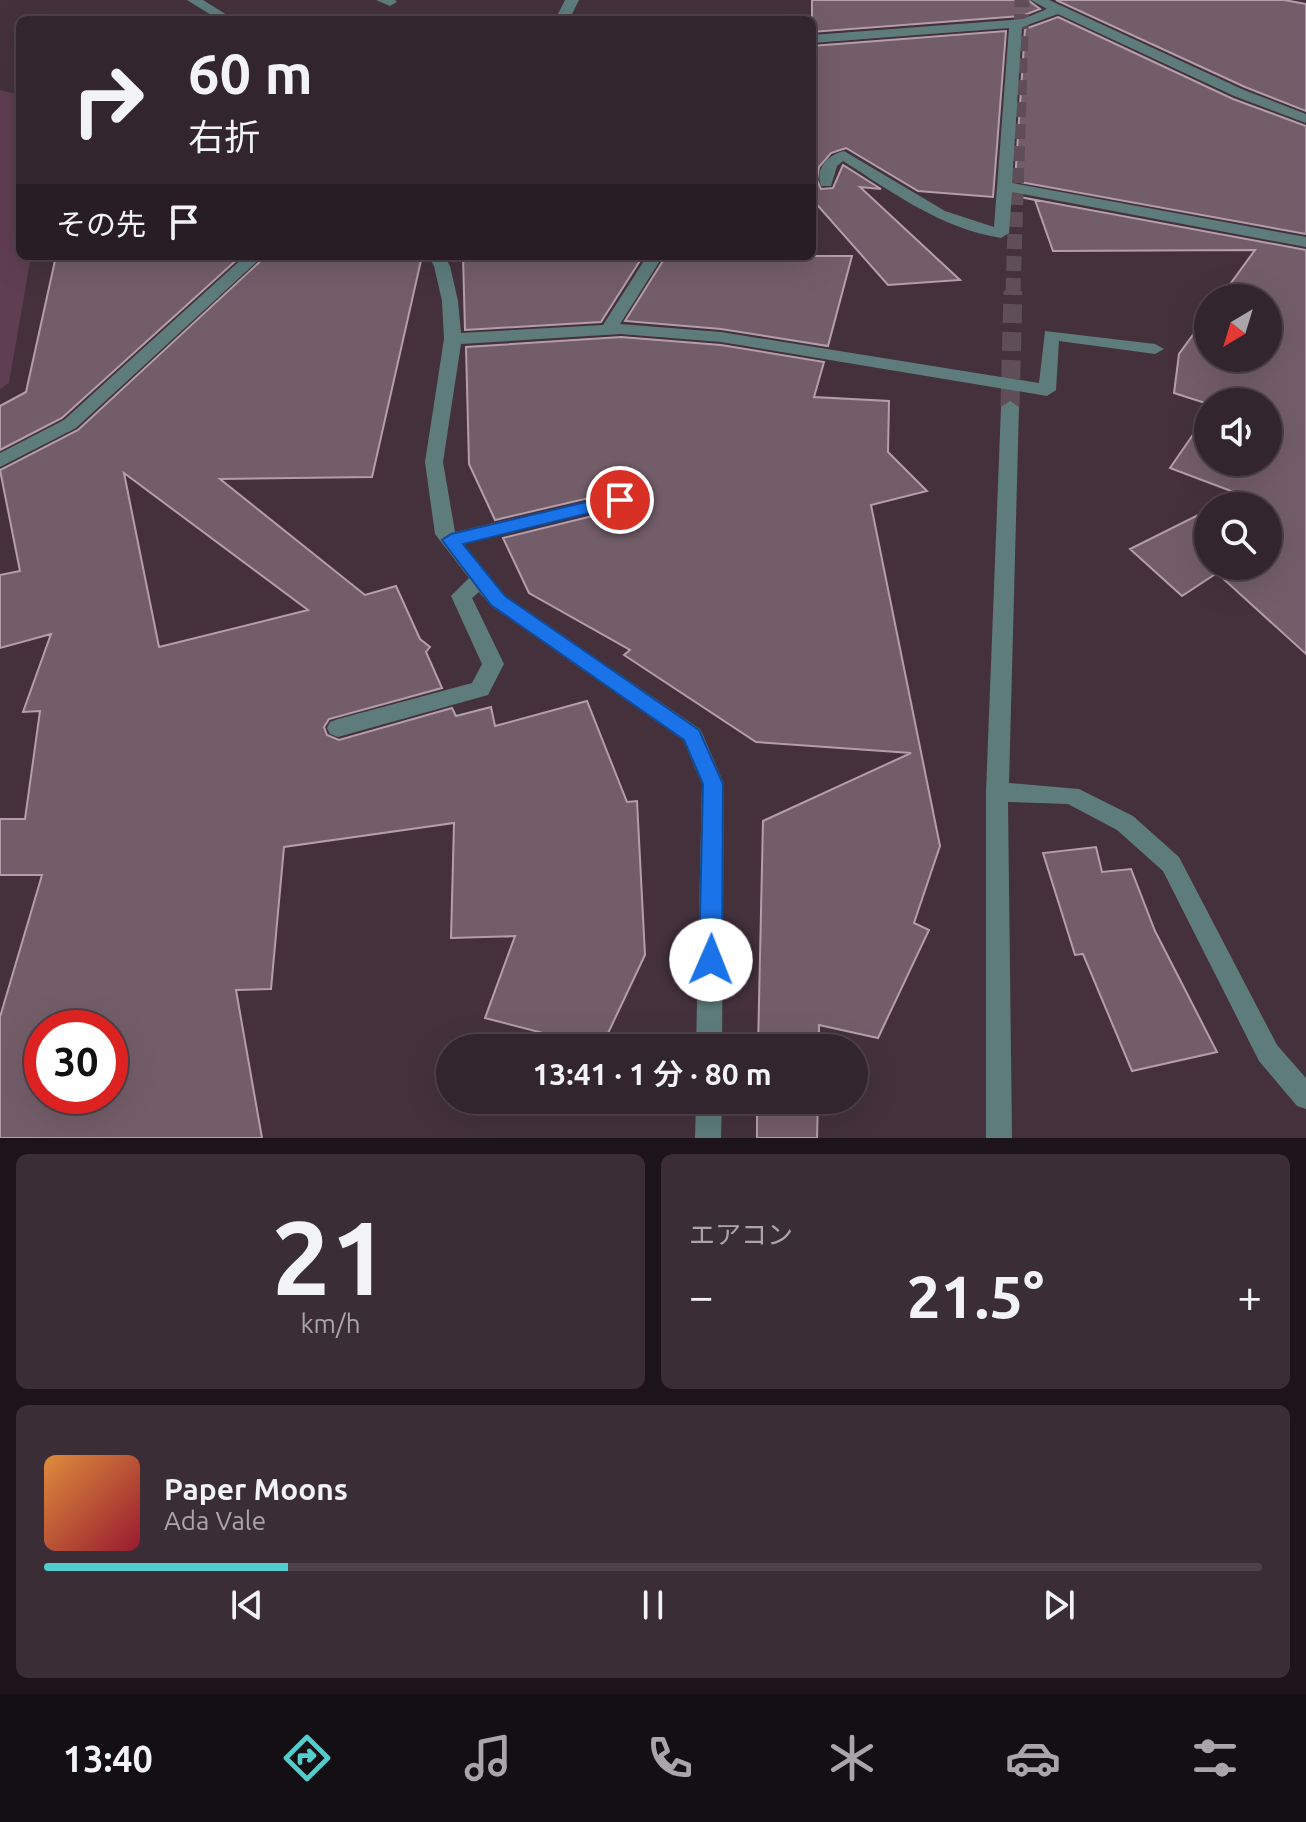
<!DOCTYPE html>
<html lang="ja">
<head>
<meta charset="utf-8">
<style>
	body { margin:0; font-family:Ubuntu,"Noto Sans JP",sans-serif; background:#3b2d35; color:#f1f3f6; height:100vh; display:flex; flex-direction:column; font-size:30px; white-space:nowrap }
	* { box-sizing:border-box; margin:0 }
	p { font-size:26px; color:#a9a5aa }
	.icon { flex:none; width:44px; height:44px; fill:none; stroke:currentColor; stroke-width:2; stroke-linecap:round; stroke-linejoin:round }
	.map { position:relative; height:1138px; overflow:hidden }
	.drawer { display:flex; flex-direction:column; gap:16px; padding:16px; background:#1c1419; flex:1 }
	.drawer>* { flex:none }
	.banner { position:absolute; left:16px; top:16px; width:800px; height:244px; border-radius:12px; box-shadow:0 8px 32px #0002,0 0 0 2px #4e4249; background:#33252d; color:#f1f3f6; overflow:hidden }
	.needle { width:52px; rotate:218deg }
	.fabs { position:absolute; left:1194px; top:284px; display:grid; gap:16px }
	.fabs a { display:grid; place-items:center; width:88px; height:88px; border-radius:50%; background:#33252d; box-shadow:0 8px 32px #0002,0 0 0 2px #4e4249; font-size:40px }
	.speed { position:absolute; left:24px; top:1010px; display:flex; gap:16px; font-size:40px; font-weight:700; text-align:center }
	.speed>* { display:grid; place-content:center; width:104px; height:104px; border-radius:50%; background:#33252d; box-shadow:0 8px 32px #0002,0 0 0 2px #4e4249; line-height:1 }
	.speed .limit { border:12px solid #d22; background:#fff; color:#111 }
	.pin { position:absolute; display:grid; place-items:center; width:68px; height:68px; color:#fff; margin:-34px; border:4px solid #fff; border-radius:50%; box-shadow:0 2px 8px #0007 }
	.me { position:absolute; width:88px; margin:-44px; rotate:1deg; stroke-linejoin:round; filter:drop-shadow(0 0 6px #0008) }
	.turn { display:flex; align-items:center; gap:28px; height:168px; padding:0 40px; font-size:36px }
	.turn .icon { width:104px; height:104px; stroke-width:2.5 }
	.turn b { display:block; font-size:56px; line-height:68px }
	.then { display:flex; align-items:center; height:76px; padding:0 40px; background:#0003; gap:16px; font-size:30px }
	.big { font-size:60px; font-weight:600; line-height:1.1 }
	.drawer .widget { flex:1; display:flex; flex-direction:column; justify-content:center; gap:12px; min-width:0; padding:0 28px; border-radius:12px; background:#3b2d35 }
	.drawer .dial { align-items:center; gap:0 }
	.dial b { font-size:104px; line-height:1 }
	.song { display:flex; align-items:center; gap:24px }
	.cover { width:96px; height:96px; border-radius:12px; background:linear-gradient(135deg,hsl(30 70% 55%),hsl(350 70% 35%)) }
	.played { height:8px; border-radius:4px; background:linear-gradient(90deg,#52cdcd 20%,#4e4249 20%) }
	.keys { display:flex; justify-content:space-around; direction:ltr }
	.heat { display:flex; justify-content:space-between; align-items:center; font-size:44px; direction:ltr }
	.drawer .tiles { flex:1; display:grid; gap:16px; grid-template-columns:1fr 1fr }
	.widget:last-child { grid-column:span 2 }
	.trip { position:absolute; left:436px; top:1034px; width:432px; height:80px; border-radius:40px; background:#33252d; box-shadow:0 8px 32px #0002,0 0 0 2px #4e4249; font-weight:600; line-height:80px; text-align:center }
	.menu { display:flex; height:128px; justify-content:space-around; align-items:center; background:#140f12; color:#a9a5aa }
	.menu .icon { width:56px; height:56px }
	.menu .active { color:#52cdcd }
	.menu b { font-size:36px; color:#f1f3f6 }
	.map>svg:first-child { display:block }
	.green { fill:#5f3e51 }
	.building { fill:#735d69; stroke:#b59eab; stroke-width:2; fill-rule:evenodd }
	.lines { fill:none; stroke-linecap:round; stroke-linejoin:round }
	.minor-tunnel-far1 { stroke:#5f4d57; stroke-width:15; stroke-dasharray:15 7; stroke-linecap:butt }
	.minor-tunnel { stroke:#5f4d57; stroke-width:19; stroke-dasharray:19 9; stroke-linecap:butt }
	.minor { fill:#5e7c7c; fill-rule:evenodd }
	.route { fill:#1a73e8; stroke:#114b97; stroke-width:2 }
</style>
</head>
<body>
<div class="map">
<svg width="1306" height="1138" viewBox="0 0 1306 1138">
	<rect width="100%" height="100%" fill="#44313c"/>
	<!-- green -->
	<path class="green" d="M 0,90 L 20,95 L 20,256 L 31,256 L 9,383 L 0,389 Z"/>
	<!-- building -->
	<path class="building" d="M 812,0 L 1028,0 L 1040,9 L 1022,16 L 812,32 Z
		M 1056,0 L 1284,0 L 1306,4 L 1306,111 L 1245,87 Z
		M 1058,17 L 1233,99 L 1306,126 L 1306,234 L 1015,181 L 1025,29 Z
		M 1006,31 L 993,197 L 918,191 L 846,148 L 831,153 L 819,167 L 817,180 L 821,189 L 833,188 L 843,165 L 881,189 L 860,187 L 960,280 L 888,285 L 812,199 L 812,46 Z
		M 1015,196 L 1306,250 L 1306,654 L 1217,573 L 1182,596 L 1130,549 L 1208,510 L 1208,566 L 1268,566 L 1268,506 L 1216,506 L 1239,494 L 1170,468 L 1208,413 L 1208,462 L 1268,462 L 1268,402 L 1202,402 L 1174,393 L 1179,354 L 1208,314 L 1208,358 L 1268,358 L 1268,298 L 1220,298 L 1255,250 L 1053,251 L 1035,200 Z
		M 56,256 L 241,256 L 62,418 L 0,450 L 0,406 L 26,392 Z
		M 266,256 L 422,256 L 372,477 L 220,479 L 365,595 L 396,586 L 420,639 L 430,647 L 426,652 L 442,688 L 329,719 L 324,727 L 327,735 L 339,740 L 452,708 L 456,716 L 491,707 L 495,726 L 587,701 L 627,802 L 637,801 L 645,955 L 601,1048 L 485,1018 L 515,936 L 451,938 L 454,823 L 284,847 L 271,989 L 236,990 L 262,1138 L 0,1138 L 0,1017 L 42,875 L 0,875 L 0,819 L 25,819 L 40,711 L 23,712 L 51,634 L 0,648 L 0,575 L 20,571 L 0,470 L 78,430 ZM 124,473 L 308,610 L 159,647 ZM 42,1028 L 110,1028 L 110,1096 L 42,1096 Z
		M 463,256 L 643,256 L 601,322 L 465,330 Z
		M 666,256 L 852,256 L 828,346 L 721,329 L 625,321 Z
		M 621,337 L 721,345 L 824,362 L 814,397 L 889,401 L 888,452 L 927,491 L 871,505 L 940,846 L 914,923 L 929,930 L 878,1038 L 819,1025 L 819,1048 L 758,1048 L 763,821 L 911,753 L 756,742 L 624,655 L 630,650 L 529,593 L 503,538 L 621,509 L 632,503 L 632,497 L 619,491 L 495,520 L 469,464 L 466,347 Z
		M 1096,847 L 1102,872 L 1131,869 L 1155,931 L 1217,1052 L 1132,1071 L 1083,954 L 1075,955 L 1043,853 Z
		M 757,1100 L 818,1100 L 817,1138 L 757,1138 Z"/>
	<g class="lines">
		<!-- minor-tunnel-far1 -->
		<path class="minor-tunnel-far1" d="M 1013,293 L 1022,0"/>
		<!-- minor-tunnel -->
		<path class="minor-tunnel" d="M 1010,407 L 1013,291"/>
		<!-- minor -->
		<path class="minor" d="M 187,0 L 203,0 L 235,20 L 219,20 Z
			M 376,0 L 395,0 L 397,2 L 390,6 Z
			M 565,0 L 579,0 L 569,20 L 555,20 Z
			M 1031,0 L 1049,0 L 1244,90 L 1306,114 L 1306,123 L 1234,96 L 1058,14 L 1022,27 L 1012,183 L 1306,237 L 1306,247 L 1012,192 L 1009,233 L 1001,238 C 940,228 894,193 843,161 L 837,166 L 831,186 L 821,186 C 815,169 827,155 844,151 L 945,211 L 994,227 L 1009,28 L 812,43 L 812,35 L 1023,19 L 1047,9 Z
			M 245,256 L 263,256 L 76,428 L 0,467 L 0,453 L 64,420 Z
			M 428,256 L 444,256 L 450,266 L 458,301 L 461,333 L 603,325 L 647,256 L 663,256 L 620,324 L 721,332 L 1039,383 L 1045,331 L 1155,344 L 1164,349 L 1155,354 L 1059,341 L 1056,390 L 1047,396 L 721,342 L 621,334 L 461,344 L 443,462 L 455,532 L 620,494 L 630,500 L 620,506 L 464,544 L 505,596 L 700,729 L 703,735 L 724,784 L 722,1048 L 696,1048 L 702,784 L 683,740 L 491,606 L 479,592 L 472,598 L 504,664 L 488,695 L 338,737 L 330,734 L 327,728 L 330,722 L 338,719 L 472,683 L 482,664 L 451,596 L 469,578 L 435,534 L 425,462 L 444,339 L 442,301 L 434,266 Z
			M 1010,401 L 1019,407 L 1009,783 L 1079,789 L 1133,816 L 1179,857 L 1277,1045 L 1306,1078 L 1306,1109 L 1297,1106 L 1259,1061 L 1163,871 L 1117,830 L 1068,804 L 1008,802 L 1012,1138 L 986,1138 L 986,792 L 1001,407 Z
			M 696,1100 L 722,1100 L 721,1138 L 695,1138 Z"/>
	</g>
	<!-- route -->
	<path class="route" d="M 620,494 L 626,496 L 626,504 L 463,544 L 505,596 L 699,730 L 723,784 L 722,960 L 719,967 L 711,970 L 703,967 L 699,960 L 703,784 L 684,740 L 491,605 L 442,540 L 451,534 Z"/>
</svg>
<div class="fabs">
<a><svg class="needle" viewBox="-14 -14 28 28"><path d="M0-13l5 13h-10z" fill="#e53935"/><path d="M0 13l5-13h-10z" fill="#a9a5aa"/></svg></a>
<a><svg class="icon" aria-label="sound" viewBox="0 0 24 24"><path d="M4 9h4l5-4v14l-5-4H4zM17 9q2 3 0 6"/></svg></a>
<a><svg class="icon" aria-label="search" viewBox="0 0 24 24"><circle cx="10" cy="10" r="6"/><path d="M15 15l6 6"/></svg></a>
</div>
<div class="speed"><div class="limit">30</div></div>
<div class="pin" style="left:620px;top:500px;background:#d93025"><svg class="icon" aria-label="arrive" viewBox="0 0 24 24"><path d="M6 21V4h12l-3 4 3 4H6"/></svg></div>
<svg class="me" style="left:711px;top:960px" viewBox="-20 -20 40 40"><circle r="19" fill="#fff"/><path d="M0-13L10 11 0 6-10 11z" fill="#1a73e8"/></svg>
<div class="trip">13:41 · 1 分 · 80 m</div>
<div class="banner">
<div class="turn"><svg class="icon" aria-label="right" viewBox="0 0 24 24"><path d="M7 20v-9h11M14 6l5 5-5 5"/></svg><div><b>60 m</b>右折</div></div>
<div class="then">その先<svg class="icon" aria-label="arrive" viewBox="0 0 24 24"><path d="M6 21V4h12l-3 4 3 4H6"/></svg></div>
</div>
</div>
<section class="drawer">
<div class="tiles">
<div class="widget dial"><b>21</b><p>km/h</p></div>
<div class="widget"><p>エアコン</p>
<div class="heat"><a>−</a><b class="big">21.5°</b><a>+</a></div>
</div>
<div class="widget">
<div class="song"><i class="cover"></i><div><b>Paper Moons</b><p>Ada Vale</p></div></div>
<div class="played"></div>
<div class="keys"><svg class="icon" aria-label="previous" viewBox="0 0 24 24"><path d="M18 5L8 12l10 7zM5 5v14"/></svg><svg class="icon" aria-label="pause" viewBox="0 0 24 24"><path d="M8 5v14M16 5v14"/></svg><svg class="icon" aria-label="next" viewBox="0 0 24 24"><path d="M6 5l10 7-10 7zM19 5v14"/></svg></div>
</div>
</div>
</section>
<nav class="menu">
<b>13:40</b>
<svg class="icon active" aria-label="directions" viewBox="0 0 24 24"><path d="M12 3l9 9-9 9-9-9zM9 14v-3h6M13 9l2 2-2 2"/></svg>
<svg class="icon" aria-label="music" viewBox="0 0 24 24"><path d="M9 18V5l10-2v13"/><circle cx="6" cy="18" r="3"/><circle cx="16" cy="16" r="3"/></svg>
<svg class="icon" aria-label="phone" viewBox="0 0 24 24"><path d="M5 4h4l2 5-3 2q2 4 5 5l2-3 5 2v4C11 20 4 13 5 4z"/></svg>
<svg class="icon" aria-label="climate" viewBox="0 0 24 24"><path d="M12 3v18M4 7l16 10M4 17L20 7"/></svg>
<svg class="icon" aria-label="car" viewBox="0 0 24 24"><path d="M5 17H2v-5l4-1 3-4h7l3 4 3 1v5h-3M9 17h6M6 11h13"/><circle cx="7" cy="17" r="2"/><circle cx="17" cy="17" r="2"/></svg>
<svg class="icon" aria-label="filters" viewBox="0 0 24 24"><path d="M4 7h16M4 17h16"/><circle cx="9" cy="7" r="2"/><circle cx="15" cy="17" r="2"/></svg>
</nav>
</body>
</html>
